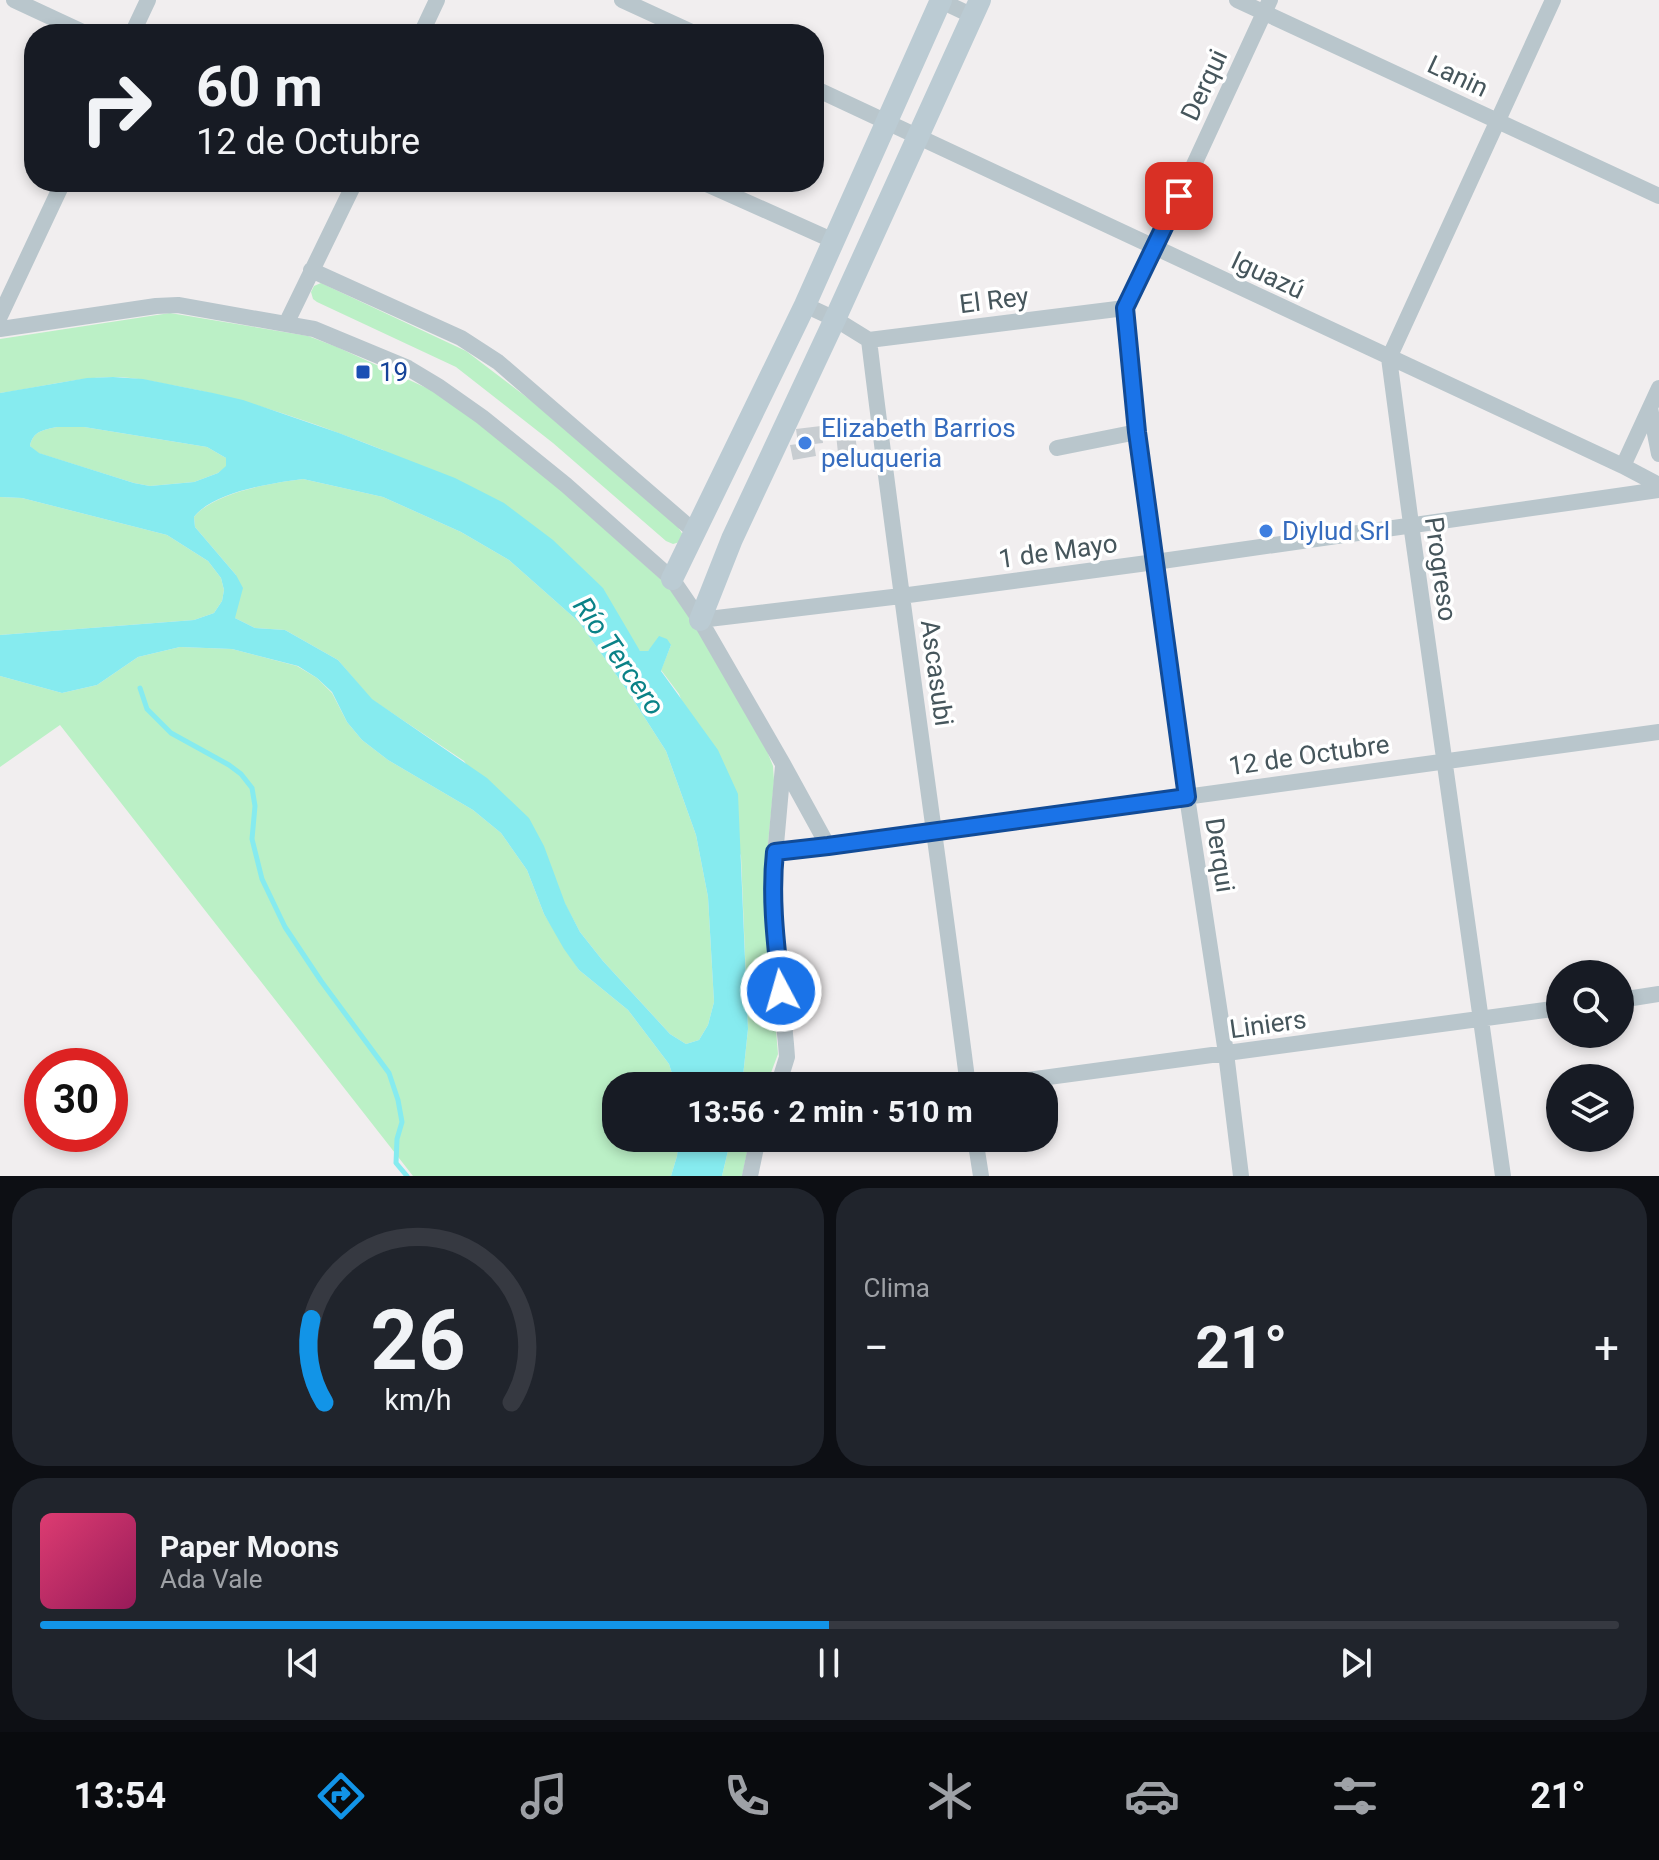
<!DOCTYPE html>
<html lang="es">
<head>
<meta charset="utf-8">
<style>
	body { margin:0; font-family:Roboto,sans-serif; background:#20242c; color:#f1f3f6; height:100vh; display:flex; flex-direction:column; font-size:30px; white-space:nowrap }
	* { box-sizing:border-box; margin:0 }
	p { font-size:26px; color:#9ea1a6 }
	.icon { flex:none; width:44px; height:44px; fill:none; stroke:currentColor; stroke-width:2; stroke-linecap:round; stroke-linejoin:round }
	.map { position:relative; height:1176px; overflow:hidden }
	.panel { display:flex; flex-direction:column; gap:12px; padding:12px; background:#0d0f14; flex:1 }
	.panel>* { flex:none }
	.hud { position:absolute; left:24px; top:24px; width:800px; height:168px; border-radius:32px; box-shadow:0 4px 12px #0003; background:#171b24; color:#f1f3f6; overflow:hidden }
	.buttons { position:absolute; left:1546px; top:960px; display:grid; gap:16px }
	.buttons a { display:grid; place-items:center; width:88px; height:88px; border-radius:50%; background:#171b24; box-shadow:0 4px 12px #0003; font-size:40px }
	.speed { position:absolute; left:24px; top:1048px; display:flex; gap:16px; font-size:40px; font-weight:700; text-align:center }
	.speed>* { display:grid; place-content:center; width:104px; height:104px; border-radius:50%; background:#171b24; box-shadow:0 4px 12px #0003; line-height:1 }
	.speed .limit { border:12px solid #d22; background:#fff; color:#111 }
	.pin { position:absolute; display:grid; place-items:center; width:68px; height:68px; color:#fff; margin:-34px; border-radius:16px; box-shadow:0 4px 12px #0006 }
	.me { position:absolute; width:88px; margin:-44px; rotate:354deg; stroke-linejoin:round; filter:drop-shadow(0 0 6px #0008) }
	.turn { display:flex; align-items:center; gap:28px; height:168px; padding:0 40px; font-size:36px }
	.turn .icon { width:104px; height:104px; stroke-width:2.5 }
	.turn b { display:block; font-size:56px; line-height:68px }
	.big { font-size:60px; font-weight:700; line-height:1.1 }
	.panel .card { flex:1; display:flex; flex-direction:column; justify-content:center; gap:12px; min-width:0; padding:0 28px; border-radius:32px; background:#20242c }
	.panel .dial { align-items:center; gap:0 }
	.dial svg { height:208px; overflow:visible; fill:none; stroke:#363941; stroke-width:7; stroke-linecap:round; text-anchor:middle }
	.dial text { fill:#f1f3f6; stroke:none }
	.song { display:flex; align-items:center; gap:24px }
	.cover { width:96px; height:96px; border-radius:12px; background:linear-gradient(135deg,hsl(340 70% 55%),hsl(330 70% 35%)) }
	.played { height:8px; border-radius:4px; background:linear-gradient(90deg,#1294e7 50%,#363941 50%) }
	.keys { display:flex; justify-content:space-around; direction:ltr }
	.heat { display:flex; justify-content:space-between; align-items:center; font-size:44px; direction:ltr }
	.panel .tiles { flex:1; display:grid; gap:12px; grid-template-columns:1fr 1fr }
	.card:last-child { grid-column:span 2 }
	.trip { position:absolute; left:602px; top:1072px; width:456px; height:80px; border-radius:32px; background:#171b24; box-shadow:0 4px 12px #0003; font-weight:700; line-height:80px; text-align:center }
	.menu { display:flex; height:128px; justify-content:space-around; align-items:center; background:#090b0e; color:#9ea1a6 }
	.menu .icon { width:56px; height:56px }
	.menu .active { color:#1294e7 }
	.menu b { font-size:36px; color:#f1f3f6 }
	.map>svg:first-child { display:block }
	.green { fill:#bbf0c6 }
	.water { fill:#86ebef; fill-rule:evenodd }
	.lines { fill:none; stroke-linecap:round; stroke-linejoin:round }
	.stream { stroke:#86ebef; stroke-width:5 }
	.building { fill:#c8cdd1 }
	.street { stroke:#b9c6cc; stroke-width:16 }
	.secondary { stroke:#bbcbd3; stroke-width:22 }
	.route-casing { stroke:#114b97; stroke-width:20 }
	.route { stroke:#1a73e8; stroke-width:14 }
	.transit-dot { fill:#1a4fb4; stroke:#fff; stroke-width:3 }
	.shop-dot { fill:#3f7fe0; stroke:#fff; stroke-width:3 }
	.labels { text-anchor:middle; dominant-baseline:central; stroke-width:7; stroke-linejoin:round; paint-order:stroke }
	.street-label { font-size:26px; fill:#46565c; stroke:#fff }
	.transit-label { font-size:26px; fill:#164399; stroke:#fff; text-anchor:start }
	.shop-label { font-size:26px; fill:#366cbe; stroke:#fff; text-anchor:start }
	.water-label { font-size:28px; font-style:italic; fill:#0a8287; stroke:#fff }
</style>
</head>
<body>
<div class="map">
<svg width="1659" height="1176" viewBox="0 0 1659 1176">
	<rect width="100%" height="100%" fill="#f1eeef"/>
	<!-- green -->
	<path class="green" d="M 321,283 L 466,351 L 533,402 L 678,527 L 683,535 L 680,542 L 673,544 L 666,541 L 553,443 L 456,367 L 317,302 L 313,299 L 311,292 L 314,286 Z
		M 170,313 L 308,336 L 337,347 L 431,390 L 478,422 L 561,490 L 667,585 L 694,624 L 767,751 L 773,766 L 774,781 L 764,886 L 778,1054 L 766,1086 L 742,1086 L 748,1029 L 741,856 L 679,694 L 661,670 L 671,645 L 653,646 L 648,651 L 640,651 L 383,450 C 316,424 248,399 177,386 C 155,382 132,376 110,377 C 73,378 37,388 0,393 L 0,339 Z
		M 57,427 L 84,427 L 207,447 L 226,458 L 226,467 L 218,473 L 194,482 L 150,486 L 134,483 L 38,453 L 30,446 C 33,431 43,430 57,427 Z
		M 303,479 L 383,497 L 461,532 L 509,560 L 579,622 L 627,690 L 666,751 L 696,835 L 708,897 L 714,1002 L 708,1025 L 699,1040 L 686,1044 L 670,1034 L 603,961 L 580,932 L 565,904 L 464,761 L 371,699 L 338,660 L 285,630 L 255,628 L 235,618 L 236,575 L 195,527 L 194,517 C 214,492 272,483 303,479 Z
		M 0,497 L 22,498 L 167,535 L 208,561 L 221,578 L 224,590 L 222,601 L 214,613 L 194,620 L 0,635 Z
		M 180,647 L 232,649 L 297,666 L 317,678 L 332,693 L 347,722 L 362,740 L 388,760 L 473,810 L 501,833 L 527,870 L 544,914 L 579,970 L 628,1010 L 669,1064 L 676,1086 L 616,1086 L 616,1138 L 679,1138 L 677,1156 L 671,1176 L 413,1176 L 60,725 L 0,767 L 0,676 L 62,693 L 97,685 L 138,657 Z
		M 731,1138 L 750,1138 L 742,1176 L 722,1176 Z"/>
	<!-- water -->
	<path class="water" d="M 113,377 L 143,379 L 213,393 L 243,400 L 339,433 L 455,478 L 504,503 L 553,540 L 603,588 L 640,651 L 648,651 L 659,636 L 667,639 L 671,645 L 661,671 L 718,750 L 738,794 L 748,1029 L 742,1086 L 676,1086 L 669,1064 L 628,1010 L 579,970 L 564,949 L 544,914 L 527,870 L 501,833 L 473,810 L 388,760 L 362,740 L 347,722 L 332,692 L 317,678 L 298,666 L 232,649 L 180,647 L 138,657 L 97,685 L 62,693 L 0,676 L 0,635 L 194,620 L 214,613 L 222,601 L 224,590 L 221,578 L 208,561 L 167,535 L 22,498 L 0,497 L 0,393 L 87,378 ZM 57,427 L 84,427 L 207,447 L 226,458 L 226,466 L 218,473 L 194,482 L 150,486 L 134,483 L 39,453 L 30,446 C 33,431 43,430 57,427 ZM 303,479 L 383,497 L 461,532 L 509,560 L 579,622 L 627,690 L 666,751 L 696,835 L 708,897 L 714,1002 L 708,1025 L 699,1040 L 686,1044 L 670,1034 L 603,961 L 580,932 L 565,903 L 544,846 L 529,818 L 487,778 L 372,699 L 338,660 L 285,630 L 255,628 L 235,618 L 243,588 L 236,575 L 195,527 L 194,517 C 213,492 272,483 303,479 Z
		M 679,1138 L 731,1138 L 722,1176 L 671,1176 L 677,1156 Z"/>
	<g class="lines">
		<!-- stream -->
		<path class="stream" d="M 140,688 L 147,709 L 171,733 L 229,765 L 241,774 L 252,788 L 255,806 L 252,839 L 262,879 L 285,927 L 321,981 L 389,1073 L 398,1100 L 402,1122 L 397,1139 L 396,1163 L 407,1176"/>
	</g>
	<!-- building -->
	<path class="building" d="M 854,422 L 857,451 L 838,453 L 835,425 Z
		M 821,426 L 823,443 L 814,444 L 816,456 L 793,460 L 790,445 L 798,444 L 796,429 Z"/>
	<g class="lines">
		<!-- street -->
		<path class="street" d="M 14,0 L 87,34
			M 622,0 L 696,34
			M 939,0 L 973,16
			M 1237,0 L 1659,196
			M 132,34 L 148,0
			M 421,34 L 437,0
			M 814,88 L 1623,466 L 1659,485
			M 702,182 L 834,241
			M 311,270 L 461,338 L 498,362 L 695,532
			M 805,305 L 835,319 L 869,340 C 899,589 936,837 968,1086
			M 0,316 L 63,182
			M 286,324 L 355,182
			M 0,329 L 156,306 L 178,305 L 314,329 L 408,368 L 438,386 L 482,417 L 566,485 L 672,579 L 700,620 L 783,764 L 828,846
			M 869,340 L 1125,308
			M 1650,408 L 1659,454
			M 1057,448 L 1137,432
			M 1623,466 L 1659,388
			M 700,620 L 901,596 L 1155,562 L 1659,490
			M 775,852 L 828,846 L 1659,732
			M 1620,1000 L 1659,994
			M 778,1086 L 787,1057 L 786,1044 L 773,911 L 773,878 L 783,766
			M 983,1086 L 1560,1008
			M 975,1138 L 981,1176
			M 750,1176 L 758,1138
			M 1241,1176 L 1226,1053 L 1187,797 L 1137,432 L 1125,308 L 1155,249 L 1270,0
			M 1503,1176 L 1411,524 L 1389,358 L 1553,0"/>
		<!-- secondary -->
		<path class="secondary" d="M 672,579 L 805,305 L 941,0
			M 700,620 L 732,539 L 835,319 L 980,0"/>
	</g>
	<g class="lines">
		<!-- route casing -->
		<g class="route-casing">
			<path id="route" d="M 781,991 C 776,944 770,898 775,852 L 828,846 L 1187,797 L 1137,432 L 1125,308 L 1179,196"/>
		</g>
		<!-- route -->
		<use href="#route" class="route"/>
	</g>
	<!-- markers -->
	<rect class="transit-dot" x="355" y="364" width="16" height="16" rx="4"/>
	<g class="shop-dot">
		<circle cx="805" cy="443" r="8"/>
		<circle cx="1266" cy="531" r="8"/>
	</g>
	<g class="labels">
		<!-- street labels -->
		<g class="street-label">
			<text transform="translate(1458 76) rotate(25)">Lanin</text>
			<text transform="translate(1204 85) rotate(-65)">Derqui</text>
			<text transform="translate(1268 275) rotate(25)">Iguazú</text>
			<text transform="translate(994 300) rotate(-7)">El Rey</text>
			<text transform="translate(1058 551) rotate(-8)">1 de Mayo</text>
			<text transform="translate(1441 569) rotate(82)">Progreso</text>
			<text transform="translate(937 673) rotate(82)">Ascasubi</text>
			<text transform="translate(1309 755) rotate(-8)">12 de Octubre</text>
			<text transform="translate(1220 855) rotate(81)">Derqui</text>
			<text transform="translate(1268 1024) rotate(-8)">Liniers</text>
		</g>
		<!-- transit labels -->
		<g class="transit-label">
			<text x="379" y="372">19</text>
		</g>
		<!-- shop labels -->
		<g class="shop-label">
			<text x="821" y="428">Elizabeth Barrios<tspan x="821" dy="30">peluqueria</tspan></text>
			<text x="1282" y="531">Diylud Srl</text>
		</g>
		<!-- water labels -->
		<g class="water-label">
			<text transform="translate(619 656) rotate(55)">Río Tercero</text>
		</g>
	</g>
</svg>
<div class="buttons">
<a><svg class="icon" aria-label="search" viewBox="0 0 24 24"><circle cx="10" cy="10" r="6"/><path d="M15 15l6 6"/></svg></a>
<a><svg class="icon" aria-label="layers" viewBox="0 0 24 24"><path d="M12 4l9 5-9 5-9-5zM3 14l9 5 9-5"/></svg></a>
</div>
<div class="speed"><div class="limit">30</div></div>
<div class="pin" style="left:1179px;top:196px;background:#d93025"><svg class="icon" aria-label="arrive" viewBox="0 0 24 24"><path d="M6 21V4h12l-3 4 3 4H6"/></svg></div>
<svg class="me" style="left:781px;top:991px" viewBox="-20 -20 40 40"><circle r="17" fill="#1a73e8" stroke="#fff" stroke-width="3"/><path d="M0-11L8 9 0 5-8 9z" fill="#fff"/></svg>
<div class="trip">13:56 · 2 min · 510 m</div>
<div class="hud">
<div class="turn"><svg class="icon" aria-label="right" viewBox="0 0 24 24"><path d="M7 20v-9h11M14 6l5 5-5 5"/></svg><div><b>60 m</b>12 de Octubre</div></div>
</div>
</div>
<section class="panel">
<div class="tiles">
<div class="card dial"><svg viewBox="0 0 100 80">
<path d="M14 69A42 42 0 1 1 86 69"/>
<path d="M14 69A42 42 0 0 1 9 37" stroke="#1294e7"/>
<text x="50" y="56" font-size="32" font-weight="700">26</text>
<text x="50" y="72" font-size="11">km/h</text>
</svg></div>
<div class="card"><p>Clima</p>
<div class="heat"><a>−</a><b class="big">21°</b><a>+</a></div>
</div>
<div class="card">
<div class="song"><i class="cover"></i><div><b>Paper Moons</b><p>Ada Vale</p></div></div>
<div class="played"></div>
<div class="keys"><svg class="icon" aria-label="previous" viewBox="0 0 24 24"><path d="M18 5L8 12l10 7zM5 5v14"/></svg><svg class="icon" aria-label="pause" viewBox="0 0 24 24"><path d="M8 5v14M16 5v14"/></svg><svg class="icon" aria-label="next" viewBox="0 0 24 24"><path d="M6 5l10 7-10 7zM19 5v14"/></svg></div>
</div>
</div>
</section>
<nav class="menu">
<b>13:54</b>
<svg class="icon active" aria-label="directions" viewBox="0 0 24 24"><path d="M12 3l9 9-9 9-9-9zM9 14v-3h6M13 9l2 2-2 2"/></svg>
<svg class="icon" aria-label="music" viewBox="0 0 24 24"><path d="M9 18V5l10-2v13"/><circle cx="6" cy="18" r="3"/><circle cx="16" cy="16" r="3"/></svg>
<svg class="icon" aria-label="phone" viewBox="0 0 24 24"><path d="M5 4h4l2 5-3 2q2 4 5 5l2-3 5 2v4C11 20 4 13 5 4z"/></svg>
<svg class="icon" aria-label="climate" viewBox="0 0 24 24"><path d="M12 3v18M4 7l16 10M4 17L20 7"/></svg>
<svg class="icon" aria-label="car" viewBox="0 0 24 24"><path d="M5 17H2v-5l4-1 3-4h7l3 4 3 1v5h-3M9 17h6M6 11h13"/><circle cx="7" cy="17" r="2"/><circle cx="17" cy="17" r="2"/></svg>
<svg class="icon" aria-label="filters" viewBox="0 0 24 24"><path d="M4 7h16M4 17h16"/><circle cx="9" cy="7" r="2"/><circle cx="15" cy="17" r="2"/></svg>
<b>21°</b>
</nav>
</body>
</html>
